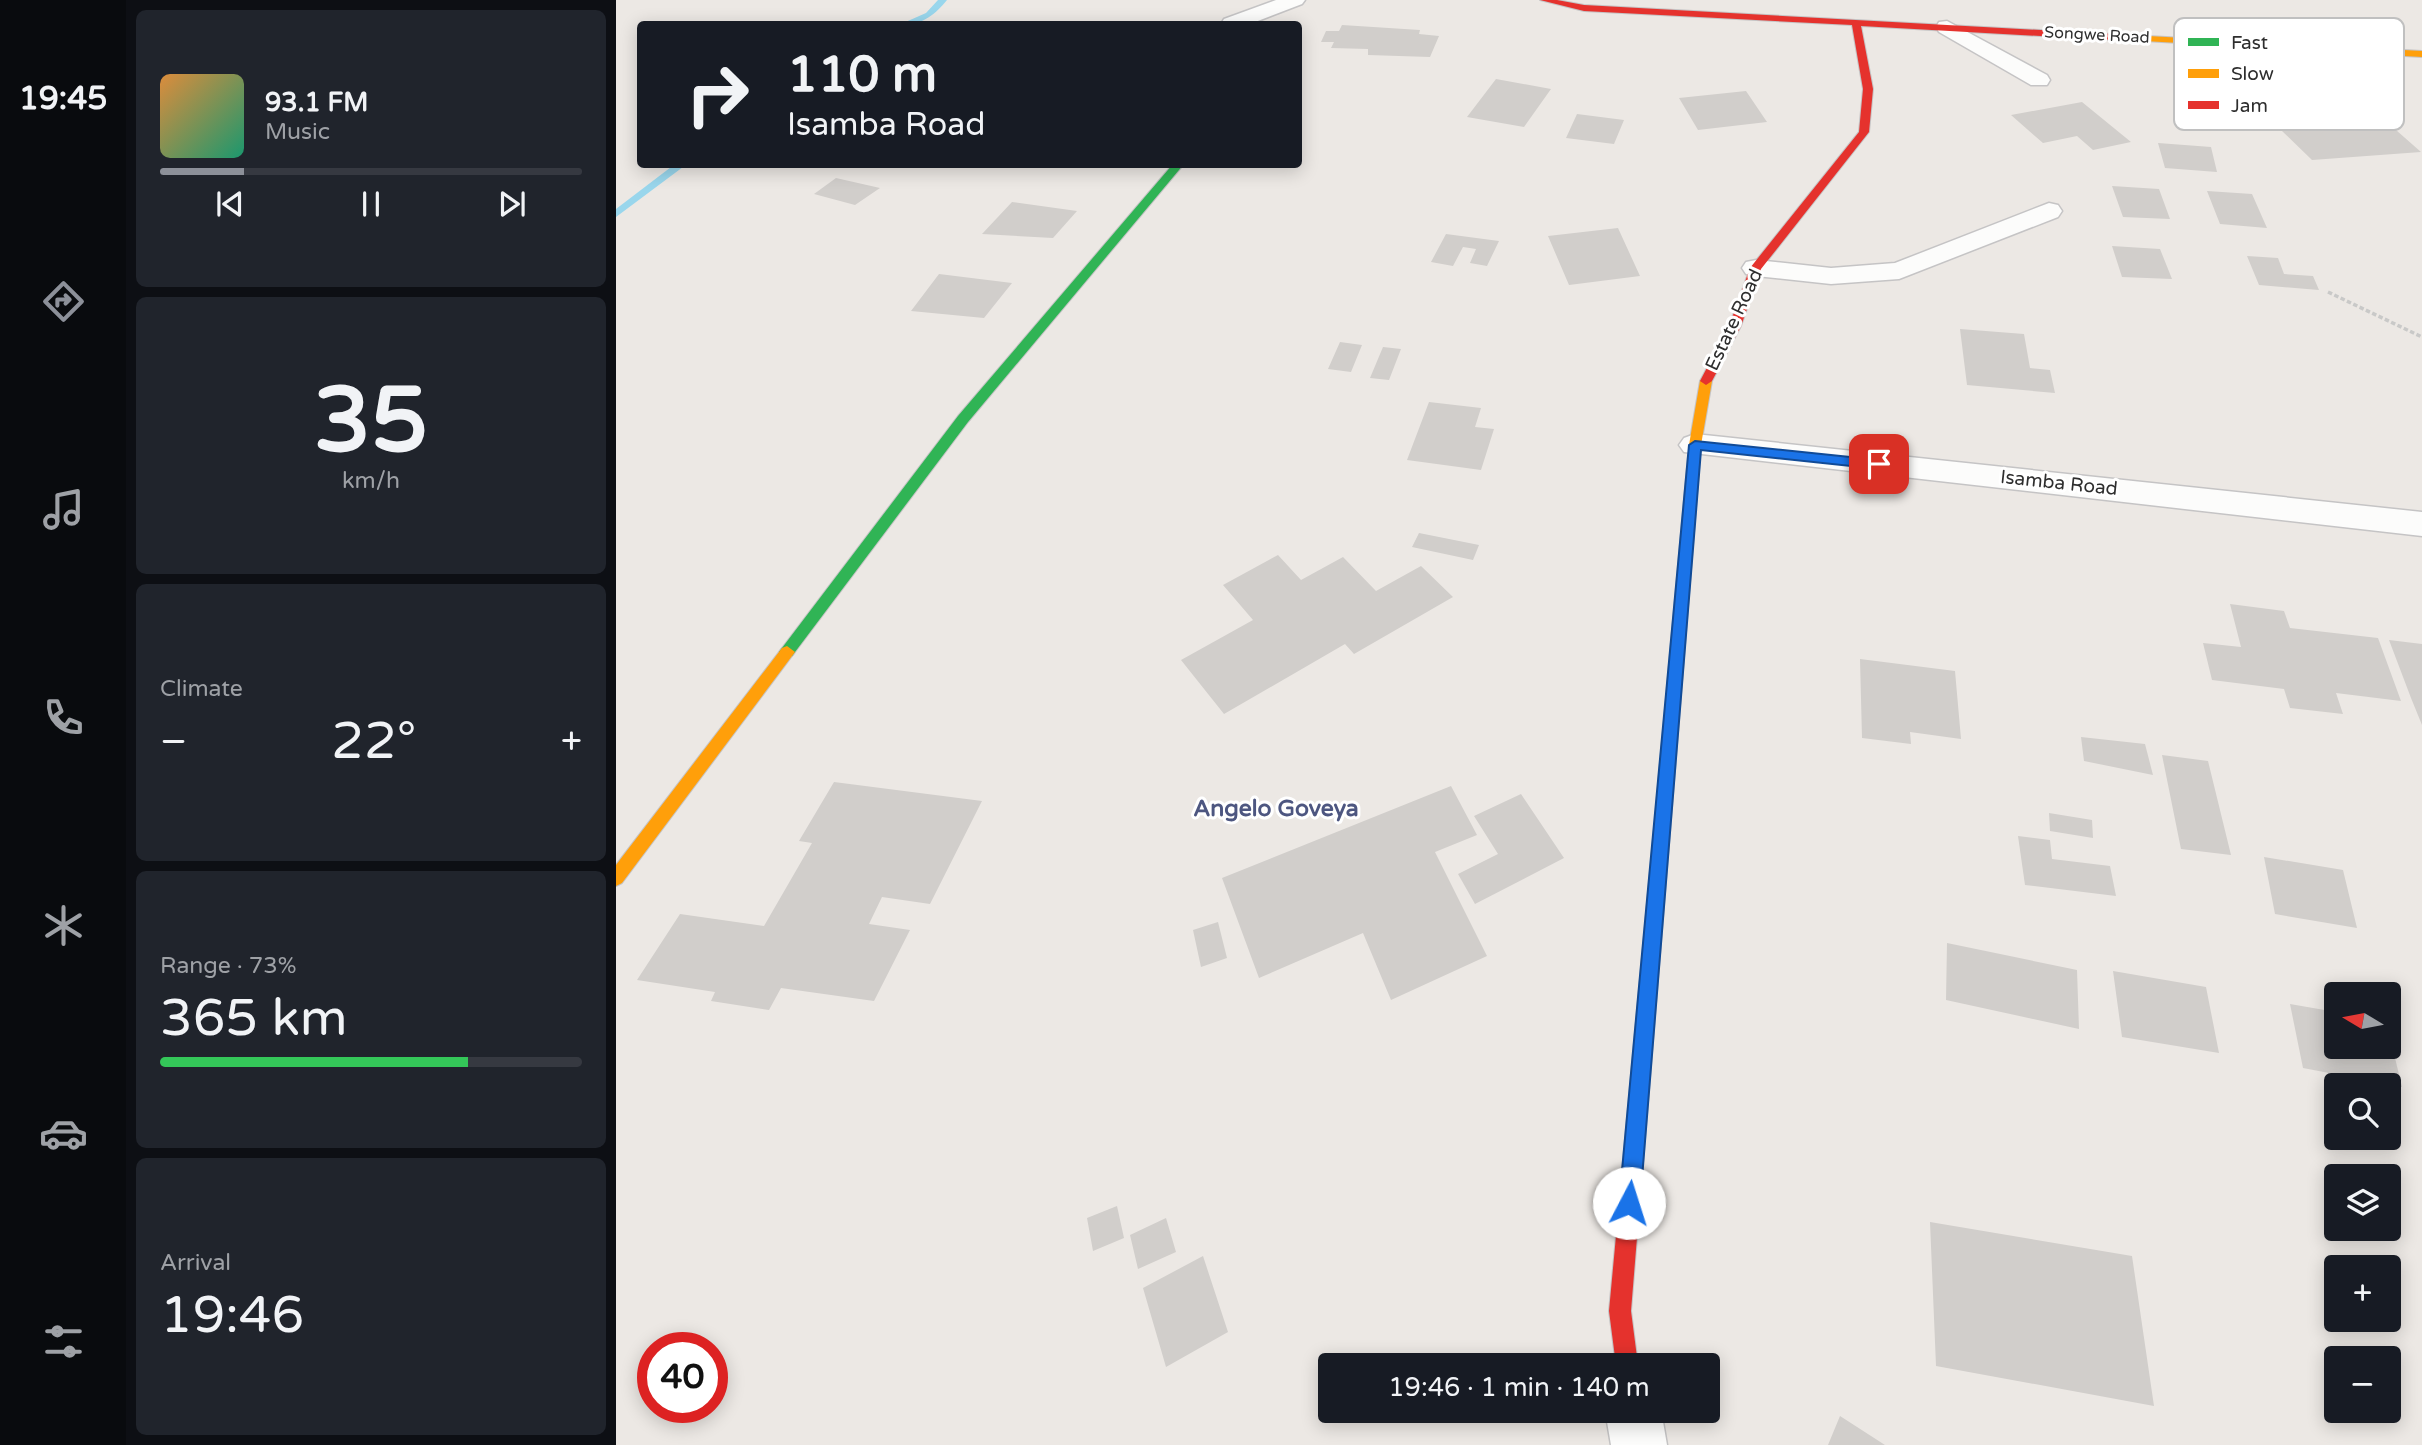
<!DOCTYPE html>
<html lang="en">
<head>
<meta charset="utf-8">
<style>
	body { margin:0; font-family:"Varela Round",sans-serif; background:#20242c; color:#f1f3f6; height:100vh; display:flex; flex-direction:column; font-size:26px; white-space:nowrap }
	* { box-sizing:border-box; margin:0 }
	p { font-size:23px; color:#9ea1a6 }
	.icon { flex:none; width:38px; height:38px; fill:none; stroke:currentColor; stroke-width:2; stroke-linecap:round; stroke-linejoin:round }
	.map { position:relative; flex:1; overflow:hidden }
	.side { display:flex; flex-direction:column; gap:10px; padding:10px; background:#0d0f14; width:490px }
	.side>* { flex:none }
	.guide { position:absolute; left:21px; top:21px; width:665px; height:147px; border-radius:7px; box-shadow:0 4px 18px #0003; background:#171b24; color:#f1f3f6; overflow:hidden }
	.needle { width:46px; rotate:280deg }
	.tools { position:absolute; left:1708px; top:982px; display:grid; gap:14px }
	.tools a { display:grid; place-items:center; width:77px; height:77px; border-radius:7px; background:#171b24; box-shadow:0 4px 18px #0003; font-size:35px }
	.speed { position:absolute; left:21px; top:1332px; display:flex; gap:14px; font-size:35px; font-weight:700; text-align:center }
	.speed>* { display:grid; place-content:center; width:91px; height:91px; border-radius:50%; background:#171b24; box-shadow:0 4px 18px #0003; line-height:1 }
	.speed .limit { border:10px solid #d22; background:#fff; color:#111 }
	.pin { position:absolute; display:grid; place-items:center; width:60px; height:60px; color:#fff; margin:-30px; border-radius:14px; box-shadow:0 4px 10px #0006 }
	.me { position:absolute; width:77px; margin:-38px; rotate:5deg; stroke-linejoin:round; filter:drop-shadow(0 0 5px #0008) }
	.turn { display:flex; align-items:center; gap:24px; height:147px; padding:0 35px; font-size:32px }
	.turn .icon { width:91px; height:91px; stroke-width:2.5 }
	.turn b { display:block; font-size:49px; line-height:60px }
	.big { font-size:52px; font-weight:600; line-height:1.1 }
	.side .tile { flex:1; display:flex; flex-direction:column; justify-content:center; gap:10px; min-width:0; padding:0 24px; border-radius:10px; background:#20242c }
	.side .dial { align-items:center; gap:0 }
	.dial b { font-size:91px; line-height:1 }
	.song { display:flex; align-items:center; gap:21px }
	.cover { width:84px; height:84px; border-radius:10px; background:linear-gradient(135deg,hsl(30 70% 55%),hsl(160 70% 35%)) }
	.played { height:7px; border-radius:4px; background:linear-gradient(90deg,#8c9099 20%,#363941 20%) }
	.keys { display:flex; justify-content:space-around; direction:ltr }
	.heat { display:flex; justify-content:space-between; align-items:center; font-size:38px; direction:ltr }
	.charge { height:10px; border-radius:5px; background:linear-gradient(90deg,#34c759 73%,#363941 0) }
	.trip { position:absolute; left:702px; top:1353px; width:402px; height:70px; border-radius:7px; background:#171b24; box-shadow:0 4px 18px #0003; font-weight:600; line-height:70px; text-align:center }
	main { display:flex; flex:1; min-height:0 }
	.menu { display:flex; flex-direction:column; width:126px; justify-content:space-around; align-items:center; background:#090b0e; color:#9ea1a6 }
	.menu .icon { width:49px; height:49px }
	.menu .current { color:#8c9099 }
	.menu b { font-size:32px; color:#f1f3f6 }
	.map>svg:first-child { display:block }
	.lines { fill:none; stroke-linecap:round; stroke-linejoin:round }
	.stream { fill:#99d6ec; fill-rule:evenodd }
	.building { fill:#d1cecb }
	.lane-casing { stroke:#c5c4c5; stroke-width:3 }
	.street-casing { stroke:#c5c4c5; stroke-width:3 }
	.fast-casing { stroke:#c5c4c5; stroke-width:2 }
	.slow-casing { stroke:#c5c4c5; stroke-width:2 }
	.jam-casing { stroke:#c5c4c5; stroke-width:2 }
	.path { stroke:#c9c9c8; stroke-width:3.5; stroke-dasharray:4.5 2.5; stroke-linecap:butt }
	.lane { fill:#fcfcfb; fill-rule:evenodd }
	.street { fill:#fcfcfb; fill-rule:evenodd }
	.fast { fill:#30b455; fill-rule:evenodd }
	.slow { fill:#ff9f0a; fill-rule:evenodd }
	.jam { fill:#e5322d; fill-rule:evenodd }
	.route { fill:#1a73e8; stroke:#114b97; stroke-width:2 }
	.labels { text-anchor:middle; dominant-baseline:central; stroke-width:6; stroke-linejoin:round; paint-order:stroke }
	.far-street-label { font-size:16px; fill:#2e2e2e; stroke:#fff }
	.street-label { font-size:19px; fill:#2e2e2e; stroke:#fff }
	.quarter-label { font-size:23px; font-weight:bold; fill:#4d5680; stroke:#fff }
	.key { fill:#fff; stroke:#c0c0c0; stroke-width:2 }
	.key-label { font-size:19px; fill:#2e2e2e }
</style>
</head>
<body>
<main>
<nav class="menu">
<b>19:45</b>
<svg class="icon current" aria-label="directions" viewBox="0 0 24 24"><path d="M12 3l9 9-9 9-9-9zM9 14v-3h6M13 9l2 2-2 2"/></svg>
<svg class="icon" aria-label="music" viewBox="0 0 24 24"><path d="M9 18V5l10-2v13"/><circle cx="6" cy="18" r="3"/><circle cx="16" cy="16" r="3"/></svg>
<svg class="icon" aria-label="phone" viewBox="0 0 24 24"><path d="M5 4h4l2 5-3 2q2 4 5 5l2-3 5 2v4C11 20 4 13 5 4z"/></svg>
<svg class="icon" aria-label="climate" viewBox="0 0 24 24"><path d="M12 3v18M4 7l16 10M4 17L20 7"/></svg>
<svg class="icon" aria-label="car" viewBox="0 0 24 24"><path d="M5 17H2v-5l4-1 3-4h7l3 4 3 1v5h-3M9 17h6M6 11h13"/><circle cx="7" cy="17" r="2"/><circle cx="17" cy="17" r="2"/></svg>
<svg class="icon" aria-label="filters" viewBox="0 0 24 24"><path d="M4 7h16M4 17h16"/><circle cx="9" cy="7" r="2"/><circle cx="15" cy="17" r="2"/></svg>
</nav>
<section class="side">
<div class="tile">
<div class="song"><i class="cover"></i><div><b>93.1 FM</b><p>Music</p></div></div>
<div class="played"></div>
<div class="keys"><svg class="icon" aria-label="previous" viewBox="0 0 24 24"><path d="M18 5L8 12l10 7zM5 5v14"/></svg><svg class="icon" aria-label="pause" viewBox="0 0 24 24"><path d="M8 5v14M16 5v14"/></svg><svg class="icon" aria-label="next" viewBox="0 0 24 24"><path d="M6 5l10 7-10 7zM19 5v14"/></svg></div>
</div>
<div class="tile dial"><b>35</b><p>km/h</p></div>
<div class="tile"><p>Climate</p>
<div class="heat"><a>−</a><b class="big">22°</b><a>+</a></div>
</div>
<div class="tile"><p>Range · 73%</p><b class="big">365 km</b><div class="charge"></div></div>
<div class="tile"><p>Arrival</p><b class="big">19:46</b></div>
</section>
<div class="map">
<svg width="1806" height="1445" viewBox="0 0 1806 1445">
	<rect width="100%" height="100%" fill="#ece8e4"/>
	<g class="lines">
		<!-- stream -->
		<path class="stream" d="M 322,0 L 331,0 C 319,15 305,26 285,24 L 310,13 Z
			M 59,164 L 71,164 L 0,217 L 0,209 Z"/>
	</g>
	<!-- building -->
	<path class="building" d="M 726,25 L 804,30 L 803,34 L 823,36 L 814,57 L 752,55 L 752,49 L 715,48 L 718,42 L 705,42 L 710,31 L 723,31 Z
		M 880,79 L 935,89 L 908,127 L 851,117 Z
		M 1130,91 L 1151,122 L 1082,130 L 1063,98 Z
		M 1466,102 L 1515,142 L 1477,150 L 1461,136 L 1427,143 L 1395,115 Z
		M 961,114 L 1008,120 L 998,144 L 950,138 Z
		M 1772,123 L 1805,152 L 1696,160 L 1666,131 Z
		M 1542,143 L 1595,147 L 1601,172 L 1549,168 Z
		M 220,178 L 264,188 L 239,205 L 198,194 Z
		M 1496,186 L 1543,189 L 1554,219 L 1507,217 Z
		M 1591,191 L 1636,194 L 1651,228 L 1604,224 Z
		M 396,202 L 461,211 L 437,238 L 366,234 Z
		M 1002,228 L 1024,276 L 953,285 L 932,236 Z
		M 830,234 L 883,241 L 871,266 L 854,263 L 860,249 L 847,247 L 837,266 L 815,262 Z
		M 1496,246 L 1544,249 L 1556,279 L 1506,277 Z
		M 1631,256 L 1662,258 L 1668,274 L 1697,276 L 1703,290 L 1643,285 Z
		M 323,274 L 396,283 L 368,318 L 295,311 Z
		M 1344,329 L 1408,334 L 1414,368 L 1434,370 L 1439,393 L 1351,385 Z
		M 724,342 L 746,345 L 735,372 L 712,369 Z
		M 767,347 L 785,349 L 773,380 L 754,378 Z
		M 813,402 L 865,408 L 859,427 L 878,429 L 865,470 L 791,460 Z
		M 803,533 L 863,545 L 857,560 L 796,547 Z
		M 662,555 L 685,580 L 727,557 L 760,591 L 805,566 L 837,597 L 738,654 L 729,644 L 608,714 L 565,660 L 637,620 L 607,585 Z
		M 1614,604 L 1668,611 L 1674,628 L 1762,638 L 1785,701 L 1720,693 L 1727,714 L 1674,708 L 1668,689 L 1596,680 L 1587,643 L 1625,647 Z
		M 1773,640 L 1806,644 L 1806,725 L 1795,698 Z
		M 1244,659 L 1339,671 L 1345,739 L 1294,732 L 1295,744 L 1246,738 Z
		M 1465,737 L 1529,744 L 1537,775 L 1468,761 Z
		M 1546,755 L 1592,761 L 1615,855 L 1565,849 Z
		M 218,782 L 366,801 L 314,904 L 266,897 L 253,924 L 294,930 L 258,1001 L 165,988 L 153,1010 L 95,1001 L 99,992 L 21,980 L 64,914 L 148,926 L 196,843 L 183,841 Z
		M 835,786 L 861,835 L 819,852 L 871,956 L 775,1000 L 747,933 L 643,978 L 606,878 Z
		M 905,794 L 948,858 L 859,904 L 842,874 L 882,854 L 858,816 Z
		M 1433,813 L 1476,820 L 1477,838 L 1434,831 Z
		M 1402,836 L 1434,840 L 1436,859 L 1494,866 L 1500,896 L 1409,885 Z
		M 1648,857 L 1727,870 L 1741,928 L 1659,914 Z
		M 602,922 L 611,958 L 585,967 L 577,930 Z
		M 1331,943 L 1461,970 L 1463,1029 L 1330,1000 Z
		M 1497,971 L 1590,987 L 1603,1053 L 1506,1037 Z
		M 1674,1004 L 1720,1012 L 1720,1046 L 1773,1046 L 1774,1037 L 1786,1087 L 1687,1068 Z
		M 501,1206 L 508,1238 L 477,1251 L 471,1218 Z
		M 550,1218 L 560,1252 L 522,1269 L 514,1235 Z
		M 1314,1222 L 1516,1256 L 1538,1406 L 1320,1366 Z
		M 587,1256 L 612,1332 L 550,1367 L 527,1288 Z
		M 1224,1416 L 1269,1445 L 1212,1445 Z"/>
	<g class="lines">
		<!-- lane casing -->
		<g class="lane-casing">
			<path id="lane" d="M 1718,42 L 1725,44 L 1733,60 L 1730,75 L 1620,127 L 1606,127 L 1603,123 L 1606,119 L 1713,68 L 1708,48 Z"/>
		</g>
		<!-- street casing -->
		<g class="street-casing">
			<path id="street" d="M 660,0 L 689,0 L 686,4 L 634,24 L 605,24 L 608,19 Z
				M 1331,21 L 1431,75 L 1434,80 L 1431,85 L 1415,85 L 1323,32 L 1320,27 L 1323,22 Z
				M 1433,203 L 1442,205 L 1446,211 L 1442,217 L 1283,279 L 1215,284 L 1140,276 L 1130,274 L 1126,268 L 1130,262 L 1140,260 L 1215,268 L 1279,263 Z
				M 1079,434 L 1806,512 L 1806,536 L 1068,452 L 1063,445 L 1068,438 Z
				M 989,1410 L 1045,1410 L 1051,1445 L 995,1445 Z"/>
		</g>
		<!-- fast casing -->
		<g class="fast-casing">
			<path id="fast" d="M 557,164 L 568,164 L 352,422 L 176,656 L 166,656 L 163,652 L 166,648 L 342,416 Z"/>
		</g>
		<!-- slow casing -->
		<g class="slow-casing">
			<path id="slow" d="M 1514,35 L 1806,51 L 1806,57 L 1511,40 L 1511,36 Z
				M 1090,377 L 1096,381 L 1085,445 L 1056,807 L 1054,812 L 1048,814 L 1042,812 L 1040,807 L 1073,445 L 1084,381 Z
				M 171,646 L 179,652 L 176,656 L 6,883 L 0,886 L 0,865 L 166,648 Z"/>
		</g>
		<!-- jam casing -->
		<g class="jam-casing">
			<path id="jam" d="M 924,0 L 941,0 L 968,5 L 1514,35 L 1518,38 L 1514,41 L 1245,26 L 1257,89 L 1253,132 L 1145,269 L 1125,326 L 1096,381 L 1090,385 L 1084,381 L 1113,326 L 1134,268 L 1243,132 L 1247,89 L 1236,25 L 968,11 Z
				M 1048,800 L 1054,802 L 1056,807 L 1015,1311 L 1022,1365 L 1000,1365 L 993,1311 L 1040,807 L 1042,802 Z"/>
		</g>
		<!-- path -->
		<path class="path" d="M 1712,292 L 1806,337"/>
		<!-- lane -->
		<use href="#lane" class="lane"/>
		<!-- street -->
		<use href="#street" class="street"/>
		<!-- fast -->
		<use href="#fast" class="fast"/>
		<!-- slow -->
		<use href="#slow" class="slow"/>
		<!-- jam -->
		<use href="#jam" class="jam"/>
	</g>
	<!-- route -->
	<path class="route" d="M 1079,441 L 1263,460 L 1270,464 L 1263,469 L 1085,450 L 1024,1203 L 1021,1210 L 1013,1213 L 1006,1210 L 1003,1203 L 1073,445 Z"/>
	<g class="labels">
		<!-- far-street labels -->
		<g class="far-street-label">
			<text transform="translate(1481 35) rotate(3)">Songwe Road</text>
		</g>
		<!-- street labels -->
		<g class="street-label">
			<text transform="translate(1118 320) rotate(-65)">Estate Road</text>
			<text transform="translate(1443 483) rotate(6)">Isamba Road</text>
		</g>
		<!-- quarter labels -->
		<g class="quarter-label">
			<text x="660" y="809">Angelo Goveya</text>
		</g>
	</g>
	<!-- legend -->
	<rect x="1558" y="18" width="230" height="112" rx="10" class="key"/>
	<rect x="1572" y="38" width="31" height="8" fill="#30b455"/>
	<rect x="1572" y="69" width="31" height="9" fill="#ff9f0a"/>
	<rect x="1572" y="101" width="31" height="8" fill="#e5322d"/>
	<g class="key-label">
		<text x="1615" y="49">Fast</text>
		<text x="1615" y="80">Slow</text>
		<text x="1615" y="112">Jam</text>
	</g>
</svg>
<div class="tools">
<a><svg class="needle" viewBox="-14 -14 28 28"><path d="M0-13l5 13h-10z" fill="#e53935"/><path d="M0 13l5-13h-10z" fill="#9ea1a6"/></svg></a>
<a><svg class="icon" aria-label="search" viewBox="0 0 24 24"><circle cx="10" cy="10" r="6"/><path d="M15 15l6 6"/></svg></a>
<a><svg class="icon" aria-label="layers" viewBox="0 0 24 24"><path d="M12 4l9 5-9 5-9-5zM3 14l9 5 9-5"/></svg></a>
<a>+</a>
<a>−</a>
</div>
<div class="speed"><div class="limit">40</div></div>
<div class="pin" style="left:1263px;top:464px;background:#d93025"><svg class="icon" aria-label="arrive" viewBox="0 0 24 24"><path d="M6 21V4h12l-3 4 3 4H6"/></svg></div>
<svg class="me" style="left:1013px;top:1203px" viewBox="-20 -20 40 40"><circle r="19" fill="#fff"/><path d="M0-13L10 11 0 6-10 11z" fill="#1a73e8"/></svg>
<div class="trip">19:46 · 1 min · 140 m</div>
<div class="guide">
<div class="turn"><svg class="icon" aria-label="right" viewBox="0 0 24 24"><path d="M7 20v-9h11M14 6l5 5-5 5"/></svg><div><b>110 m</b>Isamba Road</div></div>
</div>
</div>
</main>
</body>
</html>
